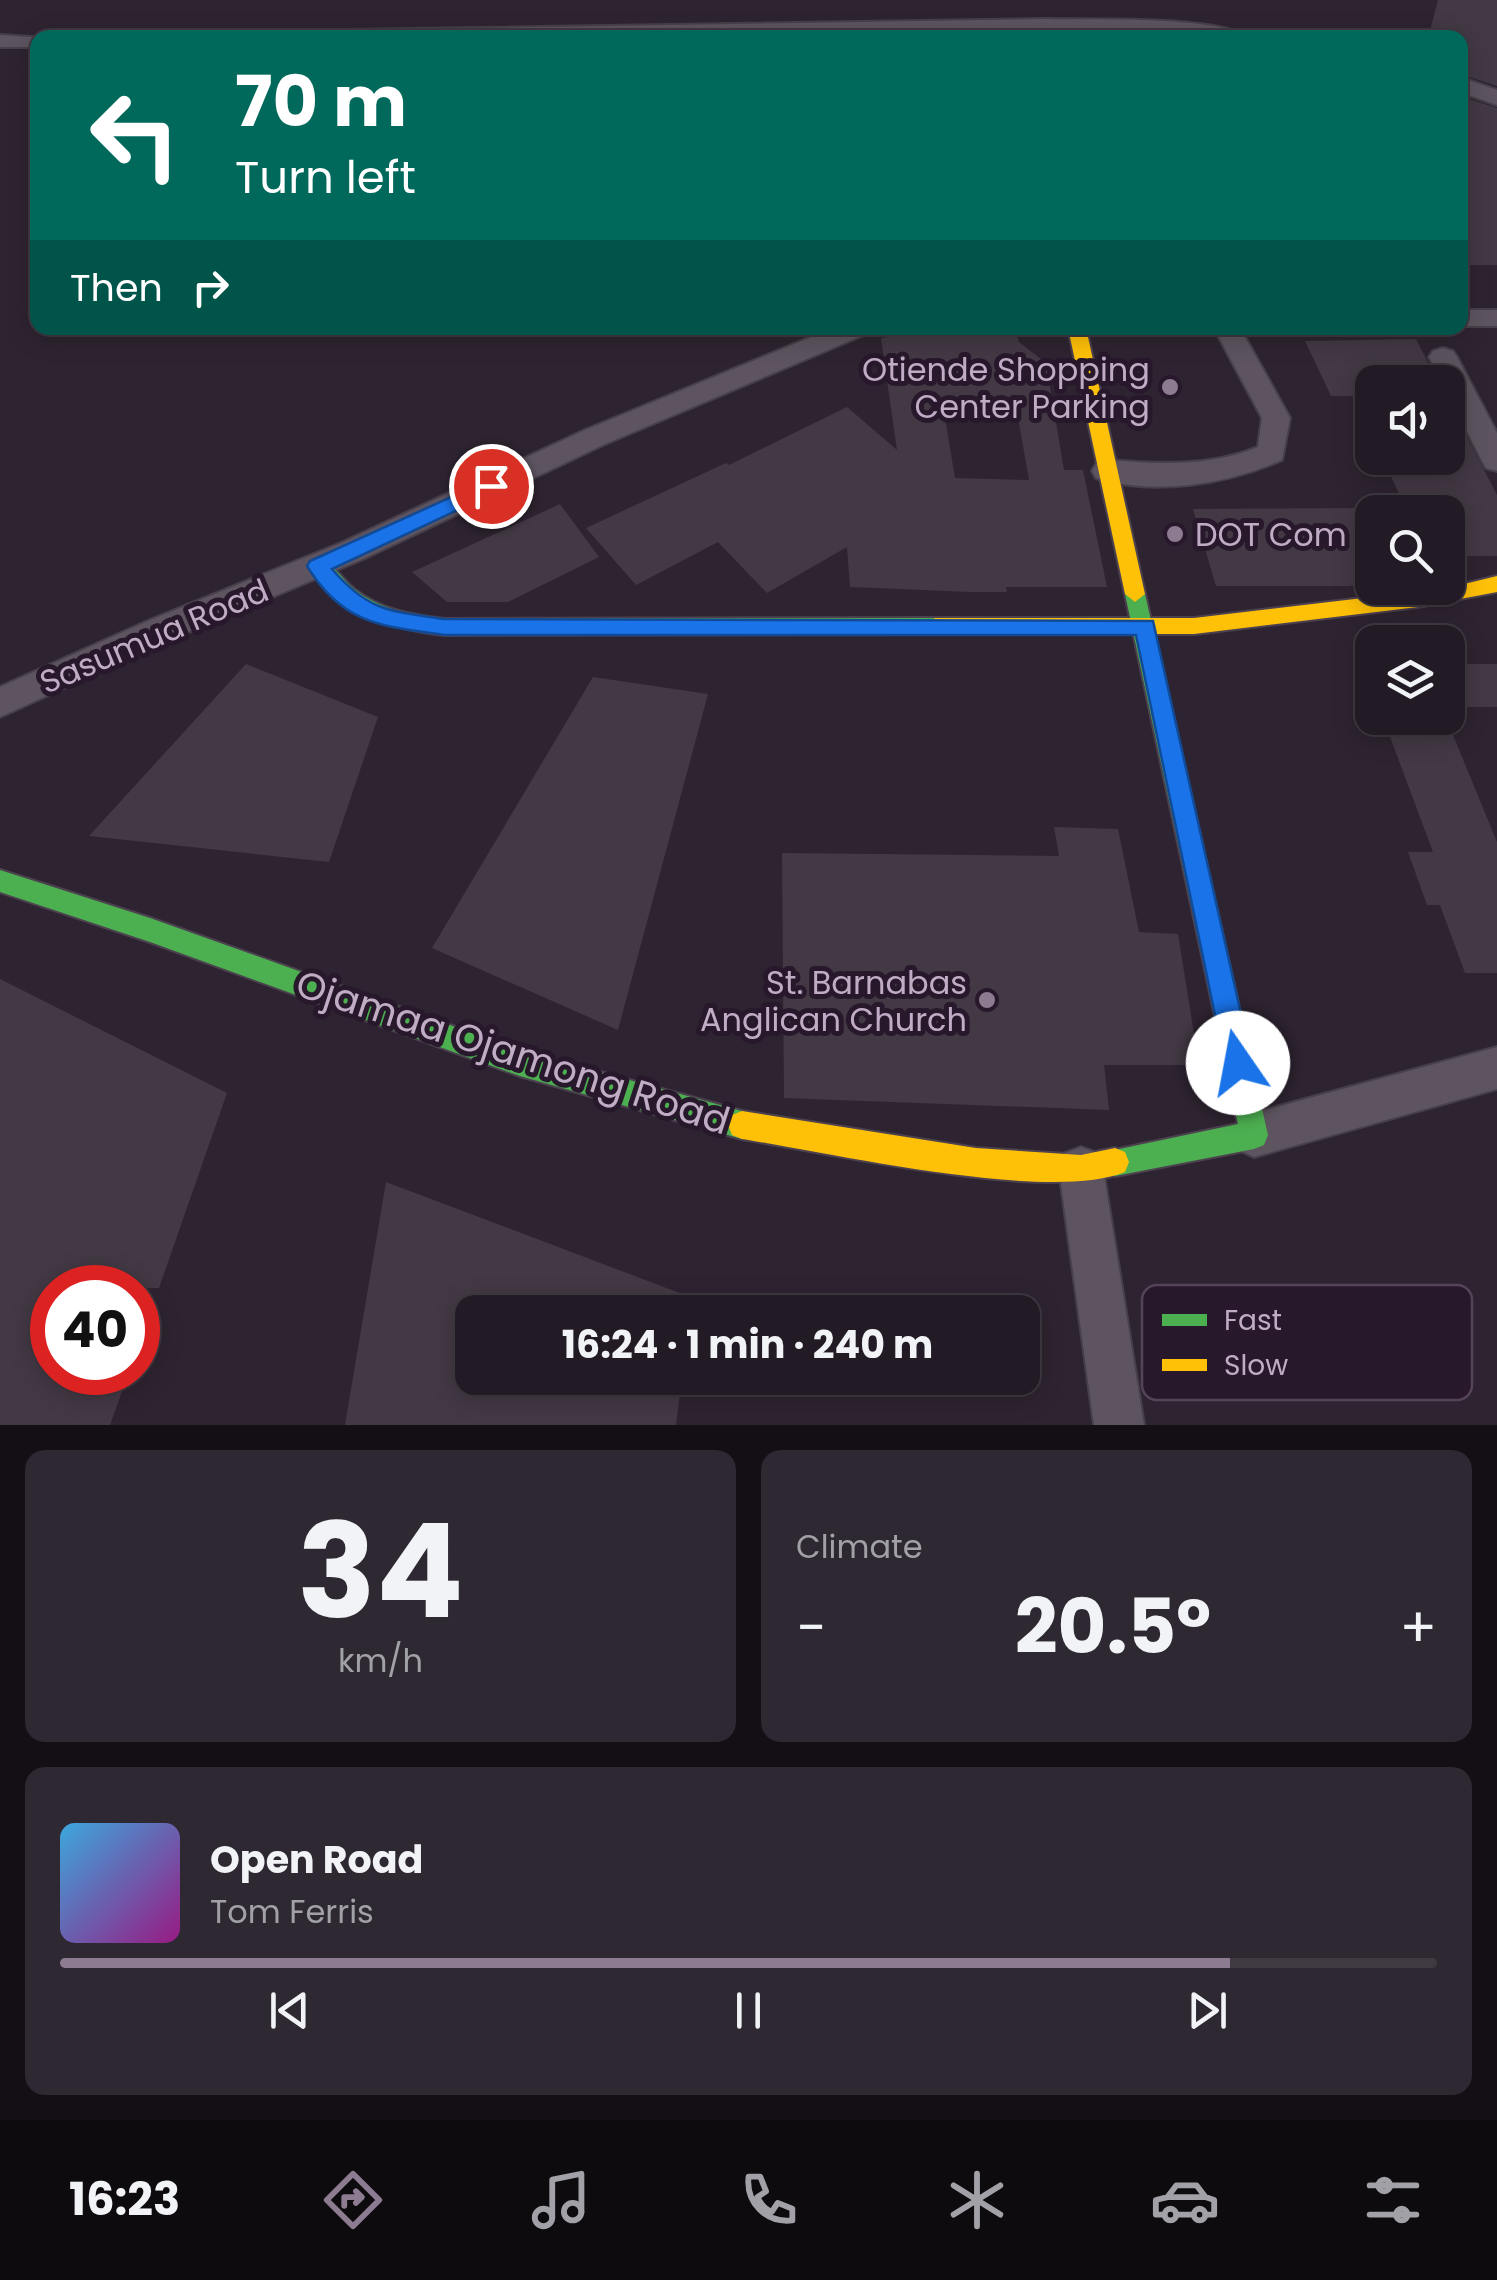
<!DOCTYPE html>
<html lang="en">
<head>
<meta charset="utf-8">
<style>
	body { margin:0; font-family:Poppins,sans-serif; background:#2e2832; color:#f1f3f6; height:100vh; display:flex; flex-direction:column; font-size:38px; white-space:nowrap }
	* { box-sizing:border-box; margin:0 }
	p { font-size:32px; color:#a2a1a7 }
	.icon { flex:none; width:55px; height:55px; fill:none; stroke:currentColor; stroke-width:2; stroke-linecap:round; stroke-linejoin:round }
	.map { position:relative; height:1425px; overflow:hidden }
	.drawer { display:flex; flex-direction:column; gap:25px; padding:25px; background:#130f14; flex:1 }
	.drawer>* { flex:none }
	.banner { position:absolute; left:30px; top:30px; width:1438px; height:305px; border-radius:20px; box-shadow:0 5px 25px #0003,0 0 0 2px #3f3942; background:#00695c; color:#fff; overflow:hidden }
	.tools { position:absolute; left:1355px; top:365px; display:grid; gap:20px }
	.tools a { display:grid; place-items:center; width:110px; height:110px; border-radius:20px; background:#221b25; box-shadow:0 5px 25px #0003,0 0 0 2px #3f3942; font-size:50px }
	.speed { position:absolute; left:30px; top:1265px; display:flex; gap:20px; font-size:50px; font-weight:700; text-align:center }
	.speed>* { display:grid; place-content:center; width:130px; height:130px; border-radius:50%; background:#221b25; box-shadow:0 5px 25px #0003,0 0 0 2px #3f3942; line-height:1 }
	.speed .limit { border:15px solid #d22; background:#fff; color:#111 }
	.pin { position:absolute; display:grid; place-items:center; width:85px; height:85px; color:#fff; margin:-42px; border:5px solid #fff; border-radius:50%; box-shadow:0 2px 10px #0007 }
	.me { position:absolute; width:110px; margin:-55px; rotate:348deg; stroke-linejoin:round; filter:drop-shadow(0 0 8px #0008) }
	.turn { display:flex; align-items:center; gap:35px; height:210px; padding:0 40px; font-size:45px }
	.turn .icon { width:130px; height:130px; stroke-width:2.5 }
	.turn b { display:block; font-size:70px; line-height:85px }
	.then { display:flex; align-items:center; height:95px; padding:0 40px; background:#0003; gap:20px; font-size:38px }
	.big { font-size:75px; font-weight:700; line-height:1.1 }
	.drawer .tile { flex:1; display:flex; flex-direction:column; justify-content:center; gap:15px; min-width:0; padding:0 35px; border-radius:20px; background:#2e2832 }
	.drawer .dial { align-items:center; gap:0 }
	.dial b { font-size:130px; line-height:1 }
	.song { display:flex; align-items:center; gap:30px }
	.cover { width:120px; height:120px; border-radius:15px; background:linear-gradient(135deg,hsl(200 70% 55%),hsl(310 70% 35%)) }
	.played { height:10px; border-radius:5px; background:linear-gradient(90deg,#8d7c91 85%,#3f3942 85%) }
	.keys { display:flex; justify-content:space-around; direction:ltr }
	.heat { display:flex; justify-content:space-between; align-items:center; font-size:55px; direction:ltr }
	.drawer .tiles { flex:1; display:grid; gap:25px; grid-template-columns:1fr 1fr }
	.tile:last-child { grid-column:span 2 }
	.trip { position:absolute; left:455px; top:1295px; width:585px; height:100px; border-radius:20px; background:#221b25; box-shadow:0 5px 25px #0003,0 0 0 2px #3f3942; font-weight:700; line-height:100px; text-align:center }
	.menu { display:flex; height:160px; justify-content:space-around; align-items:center; background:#0e0b0f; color:#a2a1a7 }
	.menu .icon { width:70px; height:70px }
	.menu .selected { color:#8d7c91 }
	.menu b { font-size:45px; color:#f1f3f6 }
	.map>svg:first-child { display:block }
	.building { fill:#433945; fill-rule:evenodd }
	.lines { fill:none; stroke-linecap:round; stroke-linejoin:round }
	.street-casing { stroke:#473f49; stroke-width:4 }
	.fast-casing { stroke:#4c414e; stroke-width:4 }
	.slow-casing { stroke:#4c414e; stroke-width:4 }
	.street { fill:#5d5460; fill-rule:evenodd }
	.fast { fill:#4caf50; fill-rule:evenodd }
	.slow { fill:#ffc107; fill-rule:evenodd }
	.route { fill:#1a73e8; stroke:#114b97; stroke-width:2.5 }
	.poi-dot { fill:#8d7c91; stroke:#27182b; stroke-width:4 }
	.labels { text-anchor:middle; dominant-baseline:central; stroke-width:10; stroke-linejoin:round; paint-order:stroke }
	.poi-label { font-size:32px; fill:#c0acc4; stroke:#27182b; text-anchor:end }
	.street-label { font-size:32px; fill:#c0acc4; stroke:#27182b }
	.near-street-label { font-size:38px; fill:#c0acc4; stroke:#27182b }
	.key { fill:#27182b; stroke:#554459; stroke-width:2.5 }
	.key-label { font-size:28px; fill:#c0acc4 }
</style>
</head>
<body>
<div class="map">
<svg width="1497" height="1425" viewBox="0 0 1497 1425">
	<rect width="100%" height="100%" fill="#2e2431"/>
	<!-- building -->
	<path class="building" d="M 1438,0 L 1497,0 L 1497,86 L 1460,74 L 1460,38 L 1428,38 Z
		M 1460,96 L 1497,108 L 1497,265 L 1460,265 Z
		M 1015,330 L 1019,342 L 1046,363 L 1064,470 L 1083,470 L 1107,587 L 1006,587 L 1007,592 L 972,592 L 850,587 L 847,547 L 767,593 L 718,542 L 636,585 L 586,528 L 726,463 L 729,465 L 847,407 L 897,450 L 881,338 L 923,332 ZM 943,406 L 1016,406 L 1029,480 L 955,478 Z
		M 1416,339 L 1438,382 L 1372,382 L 1372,396 L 1331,396 L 1305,341 Z
		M 1448,400 L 1497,495 L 1497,556 L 1448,556 L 1448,512 L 1408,512 L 1382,458 L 1448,458 Z
		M 560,504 L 599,557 L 508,602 L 447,602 L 412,572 Z
		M 1372,508 L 1372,583 L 1349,586 L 1216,586 L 1193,509 Z
		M 246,664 L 378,717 L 329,862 L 89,836 Z
		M 1448,664 L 1497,664 L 1497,707 L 1467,707 Z
		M 593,677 L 708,694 L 618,1030 L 432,948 Z
		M 1383,718 L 1446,718 L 1497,842 L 1497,973 L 1465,973 L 1440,905 L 1427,905 L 1408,852 L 1433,852 Z
		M 1054,827 L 1118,829 L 1139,932 L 1178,934 L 1199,1065 L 1104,1065 L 1109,1110 L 784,1098 L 782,853 L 1059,856 Z
		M 0,979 L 227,1093 L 159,1288 L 52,1288 L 52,1372 L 129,1372 L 110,1425 L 0,1425 Z
		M 386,1182 L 693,1298 L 691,1312 L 472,1312 L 472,1378 L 682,1378 L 676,1425 L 345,1425 Z"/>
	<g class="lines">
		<!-- street casing -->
		<g class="street-casing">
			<path id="street" d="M 1044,19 C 1085,20 1221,15 1249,38 L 1044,31 L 650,38 L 215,38 L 225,32 Z
				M 0,35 L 46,38 L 38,38 L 38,47 L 0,47 Z
				M 1460,77 L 1497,90 L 1497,105 L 1460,92 Z
				M 1460,310 L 1497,310 L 1497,326 L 1460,326 Z
				M 833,328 L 869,328 L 866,334 L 605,444 L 363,559 L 174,638 L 0,717 L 0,687 L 150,620 L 341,543 L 585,430 Z
				M 1214,328 L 1240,328 L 1290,418 L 1282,460 C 1227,484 1156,496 1096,478 L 1092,471 L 1096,464 L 1107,460 C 1159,464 1209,467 1258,447 L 1262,418 Z
				M 1443,348 L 1453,351 L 1457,357 L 1497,433 L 1497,471 L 1486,468 L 1482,461 L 1448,393 L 1448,382 L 1442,382 L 1429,357 L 1433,351 Z
				M 1497,1047 L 1497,1089 L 1254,1157 L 1239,1150 L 1232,1135 L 1239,1120 L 1254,1113 Z
				M 1081,1147 L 1097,1153 L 1103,1169 L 1144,1425 L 1094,1425 L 1059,1169 L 1065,1153 Z"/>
		</g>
		<!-- fast casing -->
		<g class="fast-casing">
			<path id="fast" d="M 318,558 C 333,563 342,579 354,589 C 381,610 411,615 444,619 L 935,618 L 946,626 L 935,634 L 444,635 C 385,628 352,616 311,571 L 308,566 Z
				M 1135,586 L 1145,594 L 1268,1135 L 1264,1145 L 1254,1149 L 1115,1176 L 1105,1172 L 1101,1162 L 1105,1152 L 1238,1124 L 1125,594 Z
				M 0,870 L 150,918 L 520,1050 L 742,1111 L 752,1115 L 756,1125 L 752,1135 L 742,1139 L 520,1076 L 150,942 L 0,892 Z"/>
		</g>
		<!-- slow casing -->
		<g class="slow-casing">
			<path id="slow" d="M 1068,328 L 1086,328 L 1145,594 L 1135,602 L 1125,594 Z
				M 1497,576 L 1497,592 L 1418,607 L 1194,634 L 935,634 L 924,626 L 935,618 L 1194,618 L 1448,588 Z
				M 742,1111 L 976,1148 L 1081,1155 L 1115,1148 L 1125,1152 L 1129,1162 L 1125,1172 C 1049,1203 830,1153 742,1139 L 732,1135 L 728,1125 L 732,1115 Z"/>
		</g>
		<!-- street -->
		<use href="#street" class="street"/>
		<!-- fast -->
		<use href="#fast" class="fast"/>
		<!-- slow -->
		<use href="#slow" class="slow"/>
	</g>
	<!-- route -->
	<path class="route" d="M 491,479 L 498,481 L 498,491 L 332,569 C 369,612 390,611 444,619 L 1153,621 L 1252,1063 L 1248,1072 L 1238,1076 L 1229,1072 L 1225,1063 L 1136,635 L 444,635 C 382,626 343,625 307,566 L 310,561 Z"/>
	<!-- markers -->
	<g class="poi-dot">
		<circle cx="1170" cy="387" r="10"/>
		<circle cx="1175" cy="534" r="10"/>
		<circle cx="987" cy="1000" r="10"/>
	</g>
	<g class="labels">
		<!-- poi labels -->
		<g class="poi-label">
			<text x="1150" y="369">Otiende Shopping<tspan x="1150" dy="37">Center Parking</tspan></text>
			<text x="1195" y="534" text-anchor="start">DOT Com</text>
			<text x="967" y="982">St. Barnabas<tspan x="967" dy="37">Anglican Church</tspan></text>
		</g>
		<!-- street labels -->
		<g class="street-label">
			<text transform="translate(154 636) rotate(-23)">Sasumua Road</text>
		</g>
		<!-- near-street labels -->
		<g class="near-street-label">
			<text transform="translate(513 1052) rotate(18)">Ojamaa Ojamong Road</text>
		</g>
	</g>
	<!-- legend -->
	<rect x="1142" y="1285" width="330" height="115" rx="15" class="key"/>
	<rect x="1162" y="1314" width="45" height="12" fill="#4caf50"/>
	<rect x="1162" y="1359" width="45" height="12" fill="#ffc107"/>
	<g class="key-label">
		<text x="1224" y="1330">Fast</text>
		<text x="1224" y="1375">Slow</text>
	</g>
</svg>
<div class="tools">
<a><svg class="icon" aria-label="sound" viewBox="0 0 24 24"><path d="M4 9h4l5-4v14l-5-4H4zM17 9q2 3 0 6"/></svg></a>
<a><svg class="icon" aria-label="search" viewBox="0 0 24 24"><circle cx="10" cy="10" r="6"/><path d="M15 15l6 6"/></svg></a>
<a><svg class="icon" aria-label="layers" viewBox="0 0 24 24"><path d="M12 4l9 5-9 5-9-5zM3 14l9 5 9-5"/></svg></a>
</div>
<div class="speed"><div class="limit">40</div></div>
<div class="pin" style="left:491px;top:486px;background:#d93025"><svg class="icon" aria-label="arrive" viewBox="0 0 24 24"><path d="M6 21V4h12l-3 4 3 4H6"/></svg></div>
<svg class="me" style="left:1238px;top:1063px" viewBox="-20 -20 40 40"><circle r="19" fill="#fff"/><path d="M0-13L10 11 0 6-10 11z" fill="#1a73e8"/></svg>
<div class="trip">16:24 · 1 min · 240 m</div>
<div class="banner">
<div class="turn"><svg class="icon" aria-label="left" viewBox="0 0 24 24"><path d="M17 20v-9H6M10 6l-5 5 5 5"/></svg><div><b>70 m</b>Turn left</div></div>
<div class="then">Then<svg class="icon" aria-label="right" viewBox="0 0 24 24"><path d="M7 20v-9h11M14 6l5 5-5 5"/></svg></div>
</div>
</div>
<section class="drawer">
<div class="tiles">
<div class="tile dial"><b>34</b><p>km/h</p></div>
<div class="tile"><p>Climate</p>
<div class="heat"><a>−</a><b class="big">20.5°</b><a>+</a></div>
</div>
<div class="tile">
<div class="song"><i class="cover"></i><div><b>Open Road</b><p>Tom Ferris</p></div></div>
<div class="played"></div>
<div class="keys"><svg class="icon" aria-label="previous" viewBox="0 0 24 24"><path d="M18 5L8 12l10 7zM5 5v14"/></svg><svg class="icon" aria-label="pause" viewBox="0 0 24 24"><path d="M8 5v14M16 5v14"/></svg><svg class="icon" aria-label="next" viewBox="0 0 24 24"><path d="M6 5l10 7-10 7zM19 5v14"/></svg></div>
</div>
</div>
</section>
<nav class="menu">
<b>16:23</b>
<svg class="icon selected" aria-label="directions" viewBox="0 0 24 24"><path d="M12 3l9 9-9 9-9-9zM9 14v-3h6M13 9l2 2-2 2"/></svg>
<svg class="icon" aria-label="music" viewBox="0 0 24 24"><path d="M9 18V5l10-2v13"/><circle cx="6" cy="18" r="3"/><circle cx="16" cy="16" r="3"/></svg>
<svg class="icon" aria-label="phone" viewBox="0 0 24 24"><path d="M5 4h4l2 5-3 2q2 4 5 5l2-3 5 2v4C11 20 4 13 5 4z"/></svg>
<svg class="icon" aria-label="climate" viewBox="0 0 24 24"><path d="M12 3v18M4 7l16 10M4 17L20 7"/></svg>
<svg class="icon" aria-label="car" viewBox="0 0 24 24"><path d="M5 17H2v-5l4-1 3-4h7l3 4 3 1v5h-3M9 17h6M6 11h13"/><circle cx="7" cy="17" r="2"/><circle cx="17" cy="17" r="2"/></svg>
<svg class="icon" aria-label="filters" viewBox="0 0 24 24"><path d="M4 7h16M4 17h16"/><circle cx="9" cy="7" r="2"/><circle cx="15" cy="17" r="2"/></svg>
</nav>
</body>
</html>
